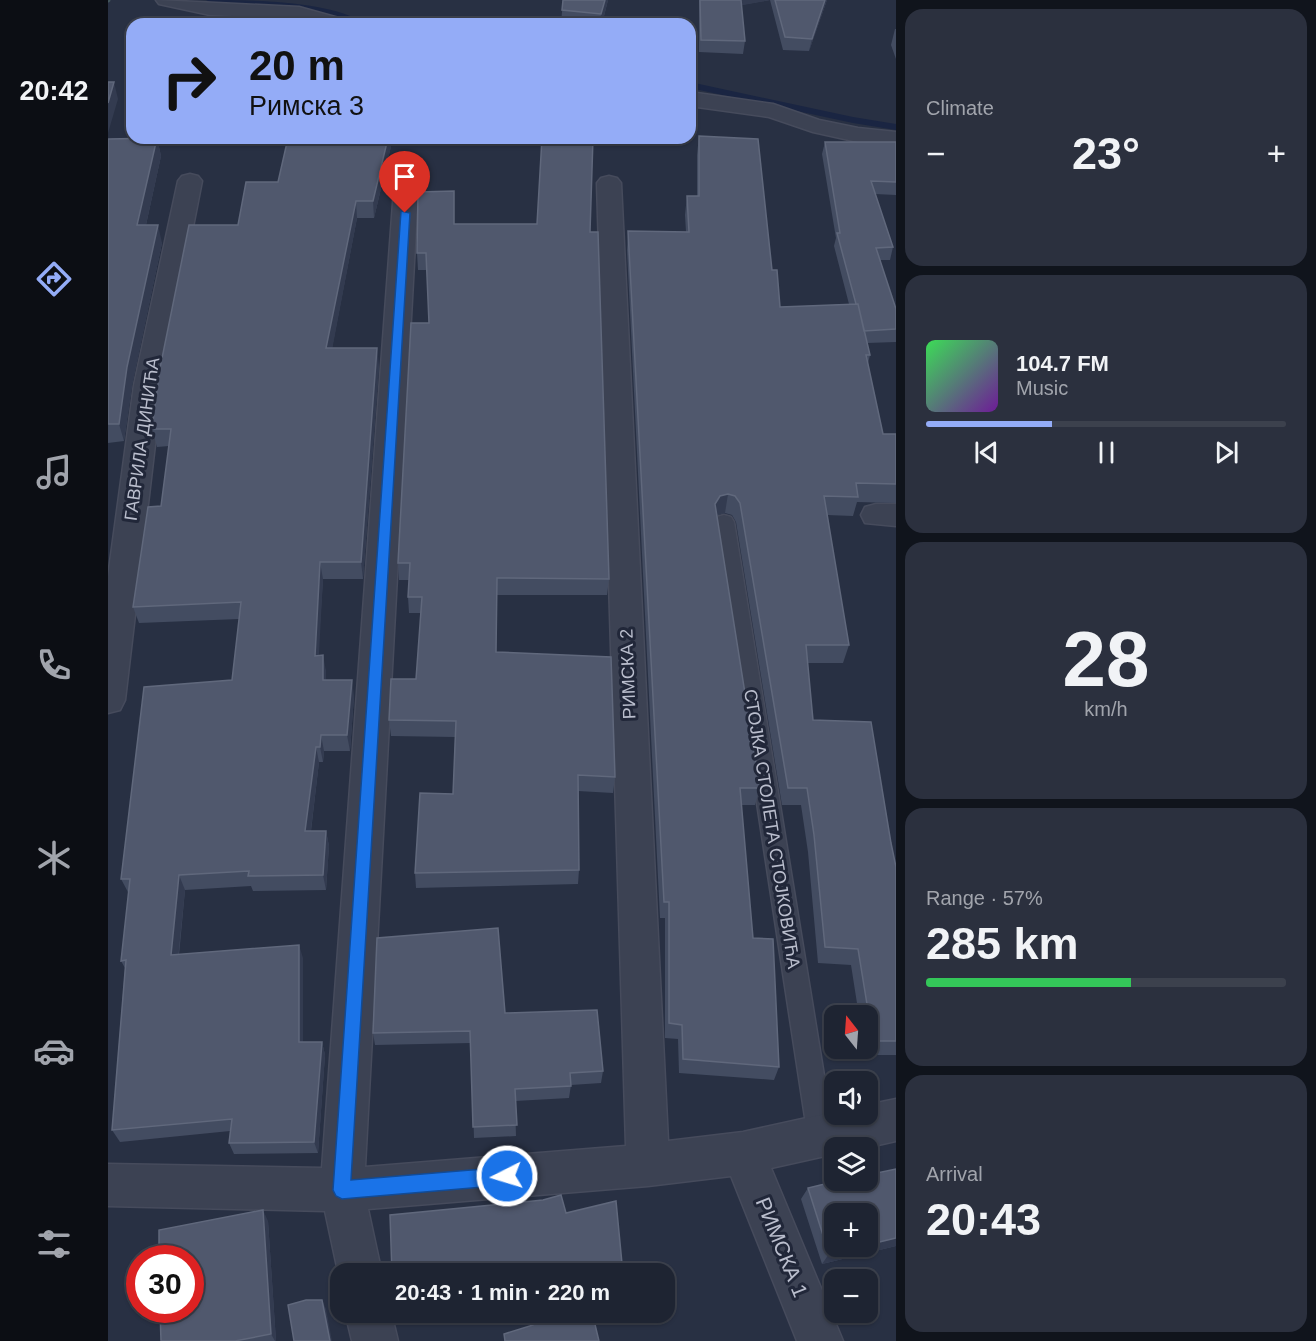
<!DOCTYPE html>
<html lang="en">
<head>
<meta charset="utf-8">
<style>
	body { margin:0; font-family:Arial,sans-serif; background:#2b303e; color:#f1f3f6; height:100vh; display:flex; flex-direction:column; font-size:22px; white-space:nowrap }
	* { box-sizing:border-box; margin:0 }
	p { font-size:20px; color:#a1a4ac }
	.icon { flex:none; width:33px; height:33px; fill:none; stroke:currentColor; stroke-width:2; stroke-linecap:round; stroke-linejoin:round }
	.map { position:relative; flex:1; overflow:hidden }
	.sheet { display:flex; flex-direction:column; gap:9px; padding:9px; background:#10141c; width:420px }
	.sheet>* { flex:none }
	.guide { position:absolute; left:18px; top:18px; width:570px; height:126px; border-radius:18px; box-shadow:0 2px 4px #0004,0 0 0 2px #3c414d; background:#94acf7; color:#111; overflow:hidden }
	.needle { width:39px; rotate:343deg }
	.controls { position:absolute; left:716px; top:1005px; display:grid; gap:12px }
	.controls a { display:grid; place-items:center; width:54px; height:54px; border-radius:12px; background:#1e2432; box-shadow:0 2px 4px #0004,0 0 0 2px #3c414d; font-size:30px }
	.speed { position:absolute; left:18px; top:1245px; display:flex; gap:12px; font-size:30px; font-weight:700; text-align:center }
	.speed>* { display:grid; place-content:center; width:78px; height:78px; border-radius:50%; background:#1e2432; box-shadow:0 2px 4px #0004,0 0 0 2px #3c414d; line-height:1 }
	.speed .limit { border:9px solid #d22; background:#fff; color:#111 }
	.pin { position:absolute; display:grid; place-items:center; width:51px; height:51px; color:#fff; margin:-62px -26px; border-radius:50% 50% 50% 0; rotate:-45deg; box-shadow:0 0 6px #0007 }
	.pin .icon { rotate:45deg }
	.me { position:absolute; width:66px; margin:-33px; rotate:265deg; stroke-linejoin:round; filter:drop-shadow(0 0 4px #0008) }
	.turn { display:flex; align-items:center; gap:21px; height:126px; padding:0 24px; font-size:27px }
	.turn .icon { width:78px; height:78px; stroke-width:2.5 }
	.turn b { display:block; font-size:42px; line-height:51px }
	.big { font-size:45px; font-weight:700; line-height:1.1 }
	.sheet .card { flex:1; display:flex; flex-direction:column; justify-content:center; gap:9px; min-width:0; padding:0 21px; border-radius:18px; background:#2b303e }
	.sheet .dial { align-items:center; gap:0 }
	.dial b { font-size:78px; line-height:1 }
	.song { display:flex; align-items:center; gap:18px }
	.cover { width:72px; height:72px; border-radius:9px; background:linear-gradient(135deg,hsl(130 70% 55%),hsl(280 70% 35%)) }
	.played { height:6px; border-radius:3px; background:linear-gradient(90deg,#94acf7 35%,#3c414d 35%) }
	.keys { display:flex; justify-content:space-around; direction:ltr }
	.heat { display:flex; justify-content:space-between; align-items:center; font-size:33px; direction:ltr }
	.charge { height:9px; border-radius:4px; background:linear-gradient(90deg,#34c759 57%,#3c414d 0) }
	.trip { position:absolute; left:222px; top:1263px; width:345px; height:60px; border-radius:18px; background:#1e2432; box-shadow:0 2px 4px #0004,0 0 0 2px #3c414d; font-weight:700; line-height:60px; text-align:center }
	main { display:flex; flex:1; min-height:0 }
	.menu { display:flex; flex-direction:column; width:108px; justify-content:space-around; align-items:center; background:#0c0e14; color:#a1a4ac }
	.menu .icon { width:42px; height:42px }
	.menu .selected { color:#94acf7 }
	.menu b { font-size:27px; color:#f1f3f6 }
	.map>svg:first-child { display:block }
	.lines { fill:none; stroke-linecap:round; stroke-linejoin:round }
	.stream { fill:#1a2542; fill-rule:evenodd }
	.service-casing { stroke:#464b5c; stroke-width:3 }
	.minor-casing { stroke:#464b5c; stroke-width:3 }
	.path { stroke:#43565c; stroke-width:2; stroke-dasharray:3 3; stroke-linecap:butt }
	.service { fill:#3c4253; fill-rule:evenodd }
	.minor { fill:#3c4253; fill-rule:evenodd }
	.wall { fill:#434c61 }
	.shaded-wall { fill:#333b50 }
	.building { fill:#50586d; stroke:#60687c; stroke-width:1.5 }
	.route { fill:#1a73e8; stroke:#114b97; stroke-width:1.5 }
	.labels { text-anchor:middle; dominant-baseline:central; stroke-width:6; stroke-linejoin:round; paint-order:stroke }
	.street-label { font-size:18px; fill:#babecd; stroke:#212739 }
	.near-street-label { font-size:21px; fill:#babecd; stroke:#212739 }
</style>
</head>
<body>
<main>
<nav class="menu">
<b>20:42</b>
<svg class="icon selected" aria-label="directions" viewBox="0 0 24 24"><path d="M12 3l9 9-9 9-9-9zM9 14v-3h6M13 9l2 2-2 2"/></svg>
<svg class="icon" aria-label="music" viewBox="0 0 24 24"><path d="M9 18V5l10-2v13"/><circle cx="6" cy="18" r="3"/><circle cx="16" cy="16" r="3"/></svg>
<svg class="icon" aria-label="phone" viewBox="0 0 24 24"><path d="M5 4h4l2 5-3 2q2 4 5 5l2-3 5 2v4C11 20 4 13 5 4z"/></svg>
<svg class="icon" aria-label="climate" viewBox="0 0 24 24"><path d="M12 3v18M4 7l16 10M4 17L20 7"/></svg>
<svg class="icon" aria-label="car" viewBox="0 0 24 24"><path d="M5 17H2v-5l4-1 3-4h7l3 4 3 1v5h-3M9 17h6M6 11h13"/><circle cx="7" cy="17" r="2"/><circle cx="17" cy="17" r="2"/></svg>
<svg class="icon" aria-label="filters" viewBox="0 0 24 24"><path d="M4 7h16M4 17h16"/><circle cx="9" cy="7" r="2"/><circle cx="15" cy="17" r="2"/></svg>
</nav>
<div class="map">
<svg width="788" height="1341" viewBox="0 0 788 1341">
	<rect width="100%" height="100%" fill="#283043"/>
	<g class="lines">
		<!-- stream -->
		<path class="stream" d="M 98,0 C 141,0 223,0 257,24 C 238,24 219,13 199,9 C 167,4 134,4 102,2 Z
			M 582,82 L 745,117 L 788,124 L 788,130 L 745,123 L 582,88 Z"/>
		<!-- service casing -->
		<g class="service-casing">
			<path id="service" d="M 616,515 L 623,517 L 626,522 L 726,1137 L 722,1146 L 713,1150 L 704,1146 L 700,1137 L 606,522 L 609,517 Z"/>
		</g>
		<!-- minor casing -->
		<g class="minor-casing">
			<path id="minor" d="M 48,0 L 191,7 L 238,20 L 241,24 L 208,24 L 190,19 L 102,15 L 51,4 Z
				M 582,92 L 665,104 L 711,120 L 750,128 L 788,132 L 788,146 L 750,142 L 705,132 L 661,117 L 582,106 Z
				M 82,174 L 90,176 L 94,181 L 54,385 L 17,700 L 12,710 L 0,713 L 0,577 L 26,385 L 70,181 L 74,176 Z
				M 501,176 L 509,178 L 513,183 L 560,1141 L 635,1132 L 726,1112 L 759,1114 L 759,1105 L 788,1099 L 788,1141 L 757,1148 L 726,1148 L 726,1154 L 663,1168 L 735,1341 L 689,1341 L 623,1176 L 540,1186 L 260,1209 L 274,1274 L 232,1274 L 232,1281 L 217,1211 L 0,1206 L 0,1164 L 214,1168 L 286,189 L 290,184 L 306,184 L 310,189 L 257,1167 L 518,1146 L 489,183 L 493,178 Z
				M 768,504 L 788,504 L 788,526 L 757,523 L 753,515 L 757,507 Z
				M 237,1312 L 283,1312 L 290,1341 L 244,1341 Z"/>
		</g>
		<!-- path -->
		<path class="path" d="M 0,2 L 2,0"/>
		<!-- service -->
		<use href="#service" class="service"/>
		<!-- minor -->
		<use href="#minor" class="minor"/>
	</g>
	<!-- wall -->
	<path class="wall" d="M 455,0 L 500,0 L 494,24 L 453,24 Z
		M 591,0 L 662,0 L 633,5 L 637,41 L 635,54 L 591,52 Z
		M 662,0 L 719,0 L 701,51 L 675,50 Z
		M 787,29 L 788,29 L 788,59 L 783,45 Z
		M 591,136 L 664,270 L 672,307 L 741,304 L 726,246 L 728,238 L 714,154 L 717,142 L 788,142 L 788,195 L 767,194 L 785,247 L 782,260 L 772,260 L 788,309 L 788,342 L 759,343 L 762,355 L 760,363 L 775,434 L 788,434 L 788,503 L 749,502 L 745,516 L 719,515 L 741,645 L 735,663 L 699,663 L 705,720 L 783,843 L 788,867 L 788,1055 L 757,1055 L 756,1048 L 759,1048 L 759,1016 L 751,1016 L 743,965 L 710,963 L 700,852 L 693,805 L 674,805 L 628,522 L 624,515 L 617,513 L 609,515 L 652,788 L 647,805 L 633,805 L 645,938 L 671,1067 L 666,1080 L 571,1073 L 570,1039 L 557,1038 L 557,918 L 552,918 L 519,250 L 520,231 L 578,232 L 577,215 L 579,196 L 589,196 L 589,155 Z
		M 49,138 L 53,156 L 38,225 L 54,243 L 24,385 L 16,441 L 0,443 L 0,139 Z
		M 285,138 L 266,218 L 249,218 L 224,348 L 271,365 L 255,579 L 215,579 L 210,655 L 218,671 L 218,680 L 246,696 L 242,751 L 216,751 L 215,762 L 211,762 L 203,831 L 218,831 L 221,846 L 218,890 L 145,891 L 143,886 L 77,890 L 71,955 L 195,958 L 195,1042 L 214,1042 L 217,1055 L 210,1153 L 126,1154 L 121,1143 L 122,1131 L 12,1142 L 4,1130 L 17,968 L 13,961 L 21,894 L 13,879 L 124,680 L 131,619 L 31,623 L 25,607 L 53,506 L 61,446 L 49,447 L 44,429 L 130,225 L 170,182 Z
		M 346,224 L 482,232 L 501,579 L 499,595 L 389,595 L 388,652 L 507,777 L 505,793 L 470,791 L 471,870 L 470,884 L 308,888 L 307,873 L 345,794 L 347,737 L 283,736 L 281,720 L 308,679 L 313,613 L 301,613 L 300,597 L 301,580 L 291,580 L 290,563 L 321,323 L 319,270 L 310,270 L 309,253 Z
		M 397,1013 L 495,1071 L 493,1083 L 463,1085 L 461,1098 L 407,1101 L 408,1136 L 366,1138 L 363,1043 L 267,1045 L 265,1033 Z
		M 788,1169 L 788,1246 L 714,1264 L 693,1199 L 700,1188 Z
		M 458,1213 L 515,1274 L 284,1274 Z
		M 160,1221 L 168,1341 L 53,1341 Z
		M 420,1312 L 488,1312 L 484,1314 L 491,1341 L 396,1341 L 396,1334 L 423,1326 Z"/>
	<!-- shaded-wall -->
	<path class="shaded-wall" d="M 497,0 L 500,0 L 494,24 L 492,24 L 493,14 Z
		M 631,0 L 662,0 L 630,6 Z
		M 717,0 L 719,0 L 701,51 L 704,39 Z
		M 6,82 L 10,99 L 0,133 L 0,103 Z
		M 49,138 L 53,156 L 34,243 L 29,225 Z
		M 280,138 L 285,138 L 266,218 L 265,201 Z
		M 248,201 L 249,218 L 221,366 L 218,348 Z
		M 50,225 L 54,243 L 24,385 L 16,441 L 11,424 L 19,367 Z
		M 269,348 L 271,365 L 255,579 L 253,562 Z
		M 620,494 L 617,513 L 608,515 L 607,504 L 612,496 Z
		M 212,562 L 215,579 L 210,672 L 207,656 Z
		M 215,655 L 218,671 L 218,696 L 215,680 Z
		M 244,680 L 246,696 L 242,751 L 239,735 Z
		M 213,735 L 216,751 L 215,762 L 212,747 Z
		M 208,747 L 211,762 L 201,846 L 197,831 Z
		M 218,831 L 221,846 L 218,890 L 215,875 Z
		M 71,875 L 77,890 L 69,969 L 63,955 Z
		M 191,945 L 195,958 L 195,1055 L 191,1042 Z
		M 214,1042 L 217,1055 L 210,1153 L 206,1142 Z
		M 155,1210 L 160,1221 L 168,1341 L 167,1341 L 163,1334 Z
		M 788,1238 L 788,1246 L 714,1264 L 721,1254 L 751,1246 L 759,1246 L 759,1245 Z
		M 214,1300 L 218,1309 L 224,1341 L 222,1341 Z"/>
	<!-- building -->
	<path class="building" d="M 455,0 L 497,0 L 493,14 L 454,10 Z
		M 592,0 L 633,0 L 637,41 L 593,40 Z
		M 667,0 L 717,0 L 704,39 L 677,37 Z
		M 0,82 L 6,82 L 0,103 Z
		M 591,136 L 650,139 L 664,270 L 669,270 L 672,307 L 750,304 L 762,355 L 758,355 L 775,434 L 788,434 L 788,484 L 748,483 L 750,497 L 716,496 L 741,645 L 698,645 L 705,720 L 763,722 L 783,843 L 788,867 L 788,1041 L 765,1041 L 750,949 L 717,947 L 706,835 L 699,788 L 680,788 L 632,503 L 627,496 L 620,494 L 612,496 L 607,504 L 652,788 L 632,788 L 645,938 L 665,939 L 671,1067 L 575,1059 L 574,1025 L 561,1023 L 561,902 L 556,902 L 520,231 L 581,232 L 579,196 L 591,196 Z
		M 49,138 L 29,225 L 50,225 L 19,367 L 11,424 L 0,424 L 0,139 Z
		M 180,138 L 280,138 L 265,201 L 248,201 L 218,348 L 269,348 L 253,562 L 212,562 L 207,656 L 215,655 L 215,680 L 244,680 L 239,735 L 213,735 L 212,747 L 208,747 L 197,831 L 218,831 L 215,875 L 140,876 L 141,871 L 71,875 L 63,955 L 191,945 L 191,1042 L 214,1042 L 206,1142 L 121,1143 L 124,1119 L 4,1130 L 18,960 L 13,961 L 22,879 L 13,879 L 36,687 L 124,680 L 133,602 L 25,607 L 40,507 L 53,506 L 63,429 L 44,429 L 52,368 L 81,225 L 130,225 L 138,182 L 170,182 Z
		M 434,138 L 485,138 L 482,232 L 490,232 L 501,579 L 389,578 L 388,652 L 503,657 L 507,777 L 470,775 L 471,870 L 307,873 L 312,793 L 345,794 L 348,721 L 281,720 L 283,679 L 308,679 L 314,597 L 300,597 L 302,563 L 290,563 L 303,323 L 321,323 L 318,253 L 309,253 L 310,192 L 346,191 L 346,224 L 429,224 Z
		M 717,142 L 788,142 L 788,182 L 763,181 L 785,247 L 768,248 L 788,309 L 788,329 L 756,331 L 750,304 L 748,304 L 729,233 L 732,233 Z
		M 390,928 L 397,1013 L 489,1010 L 495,1071 L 462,1073 L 463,1086 L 407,1089 L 409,1125 L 365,1127 L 362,1031 L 265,1033 L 269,938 Z
		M 788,1169 L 788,1238 L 759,1245 L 759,1214 L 726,1214 L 726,1246 L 751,1246 L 721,1254 L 700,1188 L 733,1180 L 759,1180 L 759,1175 Z
		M 453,1195 L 458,1213 L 508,1201 L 515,1274 L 414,1274 L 412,1264 L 345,1271 L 345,1274 L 284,1274 L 282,1215 L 435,1200 Z
		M 155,1210 L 163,1334 L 127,1341 L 53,1341 L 52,1310 L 82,1310 L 82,1258 L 51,1258 L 51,1230 Z
		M 198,1300 L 214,1300 L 222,1341 L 186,1341 L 180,1305 Z
		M 423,1312 L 484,1312 L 491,1341 L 397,1341 L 396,1334 L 425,1325 Z"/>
	<!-- route -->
	<path class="route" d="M 293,211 L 302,213 L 243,1180 L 399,1167 L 405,1170 L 407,1176 L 405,1183 L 399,1185 L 234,1199 L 228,1196 L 225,1190 Z"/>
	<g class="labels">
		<!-- street labels -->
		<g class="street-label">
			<text transform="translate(34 439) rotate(-82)">ГАВРИЛА ДИНИЋА</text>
			<text transform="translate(520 674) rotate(-92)">РИМСКА 2</text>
			<text transform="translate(664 829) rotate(81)">СТОЈКА СТОЛЕТА СТОЈКОВИЋА</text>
		</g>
		<!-- near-street labels -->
		<g class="near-street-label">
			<text transform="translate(674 1247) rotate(68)">РИМСКА 1</text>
		</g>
	</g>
</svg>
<div class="controls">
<a><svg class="needle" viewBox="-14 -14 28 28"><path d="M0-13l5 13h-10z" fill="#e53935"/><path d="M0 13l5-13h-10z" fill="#a1a4ac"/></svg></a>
<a><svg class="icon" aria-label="sound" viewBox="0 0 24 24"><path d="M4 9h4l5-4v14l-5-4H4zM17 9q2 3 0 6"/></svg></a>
<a><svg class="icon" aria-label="layers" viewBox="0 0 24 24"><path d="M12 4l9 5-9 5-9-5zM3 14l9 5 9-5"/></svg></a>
<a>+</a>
<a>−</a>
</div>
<div class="speed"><div class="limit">30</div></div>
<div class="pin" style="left:297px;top:213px;background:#d93025"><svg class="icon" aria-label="arrive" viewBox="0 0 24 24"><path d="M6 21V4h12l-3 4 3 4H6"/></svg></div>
<svg class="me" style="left:399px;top:1176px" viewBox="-20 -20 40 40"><circle r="17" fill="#1a73e8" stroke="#fff" stroke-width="3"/><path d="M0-11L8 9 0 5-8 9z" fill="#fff"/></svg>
<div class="trip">20:43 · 1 min · 220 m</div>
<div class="guide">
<div class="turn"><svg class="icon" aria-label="right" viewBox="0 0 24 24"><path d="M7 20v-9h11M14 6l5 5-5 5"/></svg><div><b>20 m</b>Римска 3</div></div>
</div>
</div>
<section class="sheet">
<div class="card"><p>Climate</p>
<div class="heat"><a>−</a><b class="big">23°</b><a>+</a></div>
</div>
<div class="card">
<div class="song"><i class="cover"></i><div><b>104.7 FM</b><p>Music</p></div></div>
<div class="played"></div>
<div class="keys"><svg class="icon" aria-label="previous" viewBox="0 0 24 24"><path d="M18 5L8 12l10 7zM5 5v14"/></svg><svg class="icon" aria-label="pause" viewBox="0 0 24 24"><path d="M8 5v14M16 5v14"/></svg><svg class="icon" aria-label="next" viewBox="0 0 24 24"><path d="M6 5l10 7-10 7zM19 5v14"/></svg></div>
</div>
<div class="card dial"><b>28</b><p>km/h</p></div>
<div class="card"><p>Range · 57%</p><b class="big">285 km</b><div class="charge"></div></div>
<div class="card"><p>Arrival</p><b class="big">20:43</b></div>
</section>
</main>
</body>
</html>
